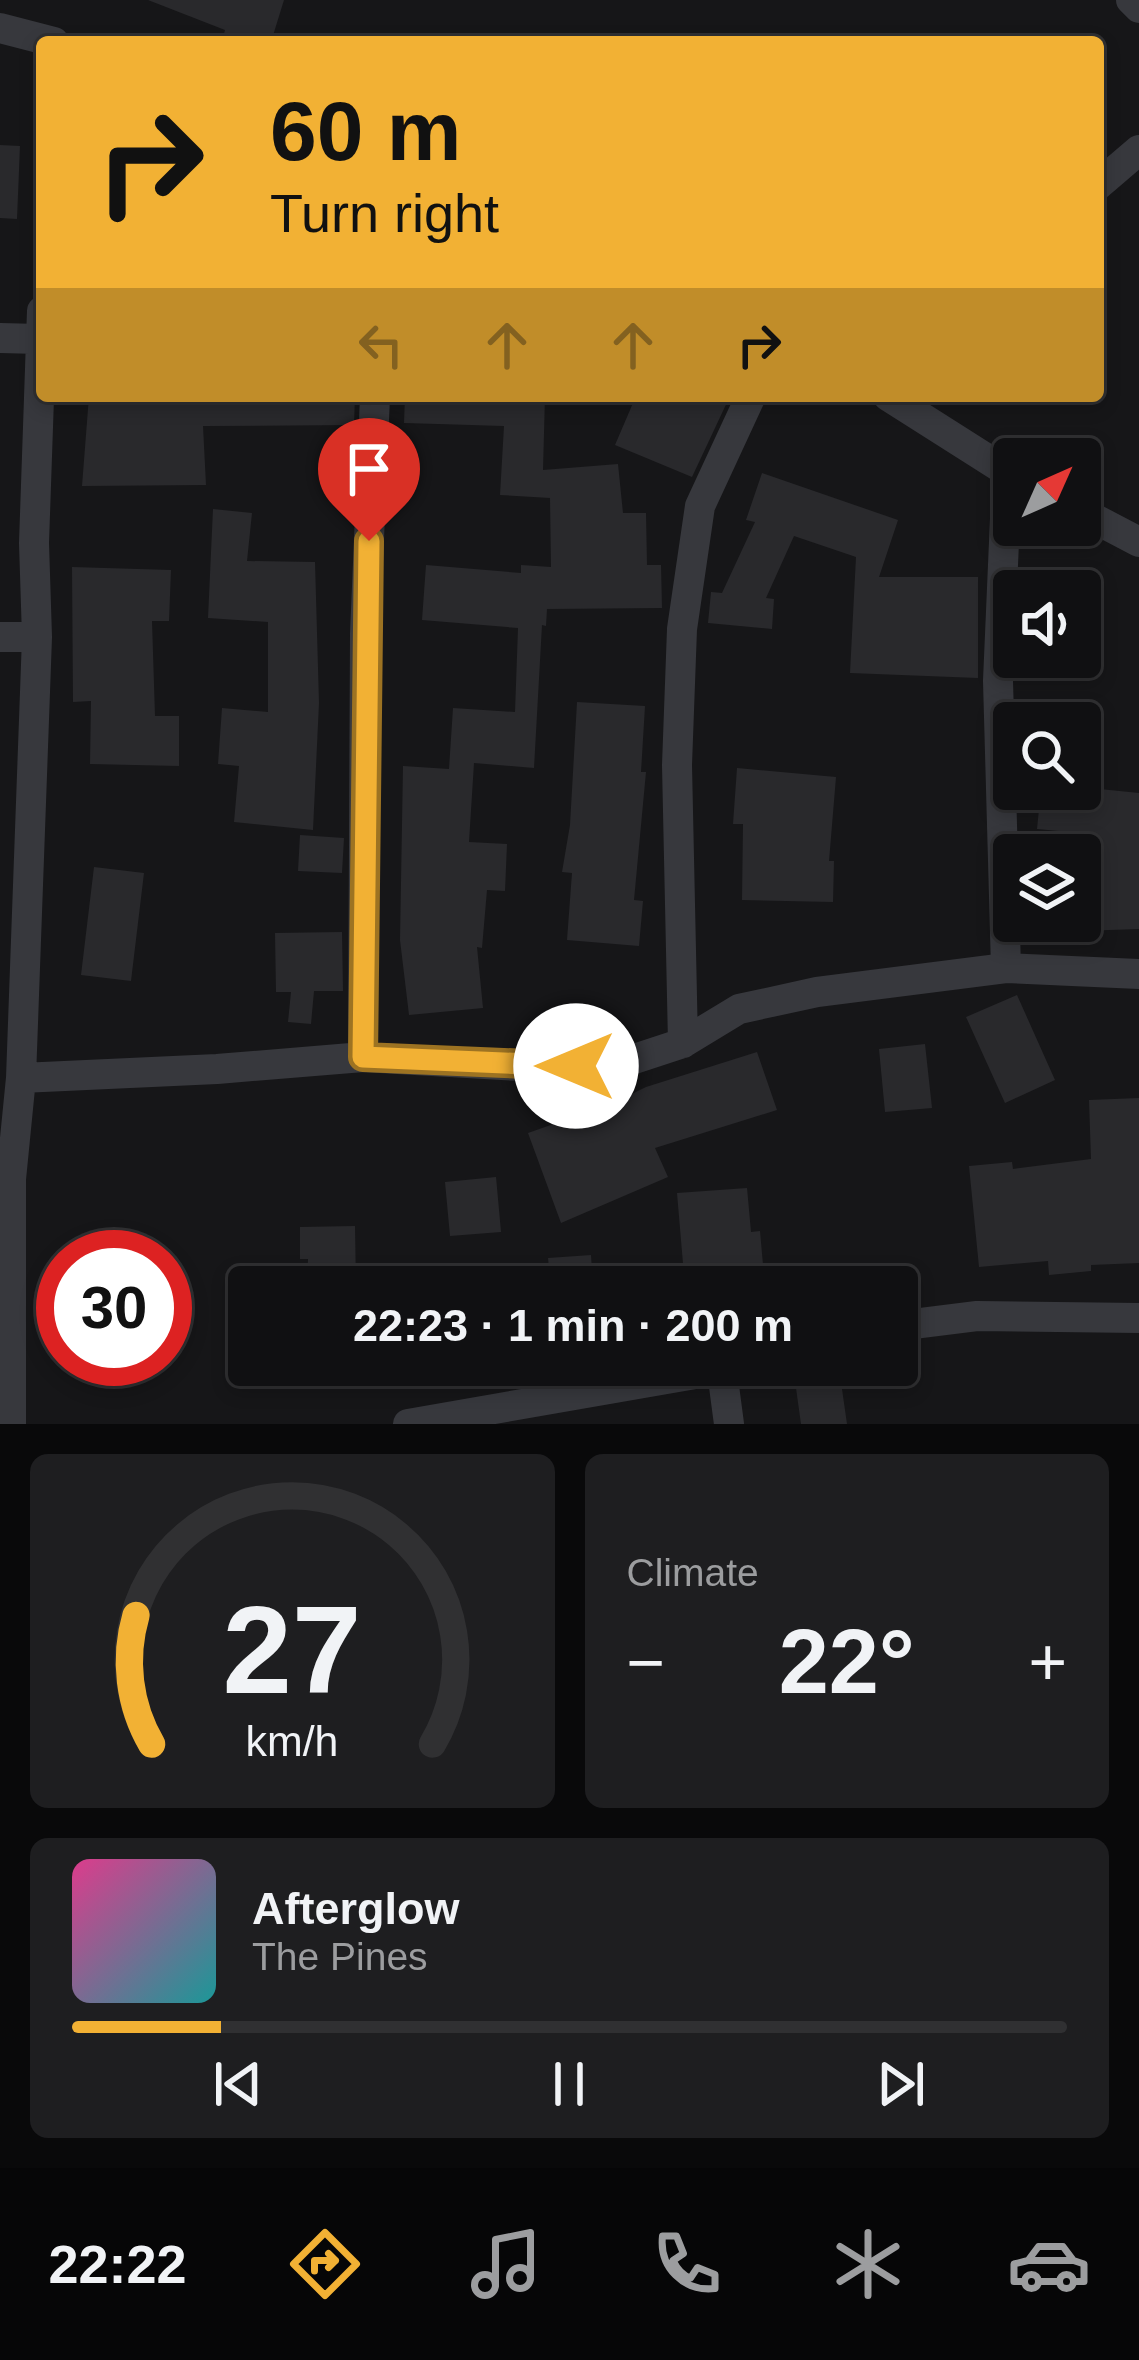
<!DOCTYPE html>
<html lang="en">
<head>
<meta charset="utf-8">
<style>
	body { margin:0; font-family:Arial,sans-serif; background:#1e1e20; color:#f1f3f6; height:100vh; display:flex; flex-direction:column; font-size:45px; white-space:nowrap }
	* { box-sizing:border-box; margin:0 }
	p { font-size:39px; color:#9c9d9f }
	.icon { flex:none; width:66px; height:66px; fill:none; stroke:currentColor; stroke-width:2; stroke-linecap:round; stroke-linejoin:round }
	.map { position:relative; height:1424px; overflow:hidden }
	.sheet { display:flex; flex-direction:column; gap:30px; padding:30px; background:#09090a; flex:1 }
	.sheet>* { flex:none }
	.top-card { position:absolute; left:36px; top:36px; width:1068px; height:366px; border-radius:12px; box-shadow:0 6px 18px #0003,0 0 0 3px #303032; background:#f2b134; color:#111; overflow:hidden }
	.needle { width:78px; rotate:45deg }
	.tools { position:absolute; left:993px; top:438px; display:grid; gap:24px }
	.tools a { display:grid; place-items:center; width:108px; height:108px; border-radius:12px; background:#101012; box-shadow:0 6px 18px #0003,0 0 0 3px #303032; font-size:60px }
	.speed { position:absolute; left:36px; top:1230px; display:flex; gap:24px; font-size:60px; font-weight:700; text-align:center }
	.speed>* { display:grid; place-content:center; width:156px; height:156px; border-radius:50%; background:#101012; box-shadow:0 6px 18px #0003,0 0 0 3px #303032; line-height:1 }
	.speed .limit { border:18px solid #d22; background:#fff; color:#111 }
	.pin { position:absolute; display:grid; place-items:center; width:102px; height:102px; color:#fff; margin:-123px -51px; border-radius:50% 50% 50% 0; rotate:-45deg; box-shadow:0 0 12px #0007 }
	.pin .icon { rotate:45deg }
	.me { position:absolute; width:132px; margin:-66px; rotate:270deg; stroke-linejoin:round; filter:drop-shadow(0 0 9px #0008) }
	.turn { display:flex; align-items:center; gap:42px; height:252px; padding:0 36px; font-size:54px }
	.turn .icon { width:156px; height:156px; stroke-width:2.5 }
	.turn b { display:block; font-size:84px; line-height:102px }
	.lanes { display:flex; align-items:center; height:114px; padding:0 36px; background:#0003; justify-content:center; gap:60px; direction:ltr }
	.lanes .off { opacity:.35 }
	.big { font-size:90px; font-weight:700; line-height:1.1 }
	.sheet .tile { flex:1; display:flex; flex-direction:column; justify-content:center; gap:18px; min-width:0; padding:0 42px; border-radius:18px; background:#1e1e20 }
	.sheet .dial { align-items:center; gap:0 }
	.dial svg { height:312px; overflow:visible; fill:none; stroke:#303032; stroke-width:7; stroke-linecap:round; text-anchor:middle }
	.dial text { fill:#f1f3f6; stroke:none }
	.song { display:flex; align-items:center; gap:36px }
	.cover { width:144px; height:144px; border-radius:18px; background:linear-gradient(135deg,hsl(330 70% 55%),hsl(180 70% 35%)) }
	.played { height:12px; border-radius:6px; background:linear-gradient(90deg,#f2b134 15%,#303032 15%) }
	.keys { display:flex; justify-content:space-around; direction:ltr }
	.heat { display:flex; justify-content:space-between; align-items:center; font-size:66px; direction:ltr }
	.sheet .tiles { flex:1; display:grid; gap:30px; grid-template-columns:1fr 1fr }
	.tile:last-child { grid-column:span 2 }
	.trip { position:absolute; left:228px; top:1266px; width:690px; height:120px; border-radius:12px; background:#101012; box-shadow:0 6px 18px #0003,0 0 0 3px #303032; font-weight:700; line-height:120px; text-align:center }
	.dock { display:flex; height:192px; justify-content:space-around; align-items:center; background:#060607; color:#9c9d9f }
	.dock .icon { width:84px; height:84px }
	.dock .on { color:#f2b134 }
	.dock b { font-size:54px; color:#f1f3f6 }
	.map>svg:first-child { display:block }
	.building { fill:#29292c }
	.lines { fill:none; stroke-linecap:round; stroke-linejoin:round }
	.minor { stroke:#37383d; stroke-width:30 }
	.route-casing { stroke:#9d7322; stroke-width:30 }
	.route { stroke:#f2b134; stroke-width:21 }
</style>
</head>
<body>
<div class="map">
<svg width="1139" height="1424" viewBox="0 0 1139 1424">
	<rect width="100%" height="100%" fill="#161618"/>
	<!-- building -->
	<path class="building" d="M 148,0 L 284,0 L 271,42 L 222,42 L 225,30 Z
		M 0,145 L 20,146 L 17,219 L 0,218 Z
		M 89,396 L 355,396 L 354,425 L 203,426 L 206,485 L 82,486 Z
		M 405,396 L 545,396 L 543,470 L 618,464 L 623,513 L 646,513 L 647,565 L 661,565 L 662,608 L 547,609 L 546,626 L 542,625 L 534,768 L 474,763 L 469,842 L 507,844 L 505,891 L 487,890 L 482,948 L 477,947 L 483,1008 L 409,1015 L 400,940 L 403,766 L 449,769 L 453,708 L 515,712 L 518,628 L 422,620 L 426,565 L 521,573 L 521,565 L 551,567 L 550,498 L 500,495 L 504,426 L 404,423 Z
		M 636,396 L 730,396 L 692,477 L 615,445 Z
		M 762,473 L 898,520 L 879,577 L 978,577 L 978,678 L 850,673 L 856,557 L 794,536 L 766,598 L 774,599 L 772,629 L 708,623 L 711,592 L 722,593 L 755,522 L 746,520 Z
		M 213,509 L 252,513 L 247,561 L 315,562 L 319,703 L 313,830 L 234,822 L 239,766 L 218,764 L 222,708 L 268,712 L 268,622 L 208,618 Z
		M 72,567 L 171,570 L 169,621 L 152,621 L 155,716 L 179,716 L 179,766 L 90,764 L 91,701 L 73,702 Z
		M 577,702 L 645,706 L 641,772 L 646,772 L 634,900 L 643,901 L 639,946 L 567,940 L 572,873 L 562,872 L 570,825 Z
		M 737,768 L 836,777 L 829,861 L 834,861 L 833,902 L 742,900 L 743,824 L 733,824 Z
		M 1080,787 L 1139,793 L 1139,929 L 1080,931 L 1080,833 L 1037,829 L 1041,789 Z
		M 300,835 L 344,838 L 342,873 L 298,871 Z
		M 94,867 L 144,873 L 131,981 L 81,975 Z
		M 342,932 L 343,991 L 314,991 L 311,1024 L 288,1022 L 291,992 L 276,992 L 275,933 Z
		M 1017,995 L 1055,1080 L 1005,1103 L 966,1017 Z
		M 925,1044 L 932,1108 L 885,1112 L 879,1049 Z
		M 757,1052 L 777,1110 L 655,1148 L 668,1177 L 561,1223 L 528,1133 L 579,1115 L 581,1119 L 646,1087 Z
		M 1139,1098 L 1139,1263 L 1091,1265 L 1091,1271 L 1049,1275 L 1048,1261 L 979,1267 L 969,1166 L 1012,1162 L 1013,1169 L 1091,1159 L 1089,1100 Z
		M 496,1177 L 501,1232 L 450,1236 L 445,1182 Z
		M 747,1188 L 751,1232 L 760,1231 L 765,1287 L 685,1287 L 677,1193 Z
		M 355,1226 L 356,1287 L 307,1287 L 308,1259 L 300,1259 L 300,1227 Z
		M 591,1255 L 593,1287 L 551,1287 L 548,1258 Z
		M 841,1382 L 847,1424 L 801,1424 L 796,1388 Z"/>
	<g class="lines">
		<!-- minor -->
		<path class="minor" d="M 1131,0 L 1139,8
			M 0,28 L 54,42
			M 1098,185 L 1139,150
			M 0,338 L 39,339
			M 888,396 L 1014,476
			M 1080,511 L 1139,542
			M 0,637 L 37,637
			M 1006,968 L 998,681 L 1007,472
			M 683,1043 L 677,765 L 682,629 L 700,506 L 751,396
			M 363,1057 L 365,634 L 375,396
			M 21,1078 L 217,1069 L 363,1057 L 536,1067 L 616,1065 L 683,1043 L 739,1009 L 817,992 L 1006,968 L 1139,974
			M 897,1326 L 977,1316 L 1139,1318
			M 722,1371 L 729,1424
			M 11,1424 L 11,1179 L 21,1078 L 37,637 L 34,543 L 42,311
			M 408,1424 L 747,1365"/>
	</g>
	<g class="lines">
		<!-- route casing -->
		<g class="route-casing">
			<path id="route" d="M 369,541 L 363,1057 L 576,1066"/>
		</g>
		<!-- route -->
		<use href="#route" class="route"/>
	</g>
</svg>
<div class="tools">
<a><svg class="needle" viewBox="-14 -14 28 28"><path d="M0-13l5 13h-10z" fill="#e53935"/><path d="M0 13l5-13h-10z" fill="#9c9d9f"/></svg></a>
<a><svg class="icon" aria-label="sound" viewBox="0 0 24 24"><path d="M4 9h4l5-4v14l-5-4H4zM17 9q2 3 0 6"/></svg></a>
<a><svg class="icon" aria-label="search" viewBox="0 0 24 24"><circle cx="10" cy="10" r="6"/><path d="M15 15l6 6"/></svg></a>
<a><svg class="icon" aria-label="layers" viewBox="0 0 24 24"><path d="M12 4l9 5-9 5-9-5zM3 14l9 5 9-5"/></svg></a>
</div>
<div class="speed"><div class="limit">30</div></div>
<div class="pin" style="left:369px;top:541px;background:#d93025"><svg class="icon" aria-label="arrive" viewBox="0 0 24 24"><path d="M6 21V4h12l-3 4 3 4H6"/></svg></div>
<svg class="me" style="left:576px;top:1066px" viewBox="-20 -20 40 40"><circle r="19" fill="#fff"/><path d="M0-13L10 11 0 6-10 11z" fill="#f2b134"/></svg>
<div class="trip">22:23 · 1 min · 200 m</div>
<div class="top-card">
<div class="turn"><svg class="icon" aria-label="right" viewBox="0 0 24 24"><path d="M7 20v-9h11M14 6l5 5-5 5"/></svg><div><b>60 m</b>Turn right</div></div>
<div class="lanes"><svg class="icon off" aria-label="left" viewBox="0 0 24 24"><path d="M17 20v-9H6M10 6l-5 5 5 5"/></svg><svg class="icon off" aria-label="ahead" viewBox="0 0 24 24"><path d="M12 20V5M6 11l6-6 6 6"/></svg><svg class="icon off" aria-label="ahead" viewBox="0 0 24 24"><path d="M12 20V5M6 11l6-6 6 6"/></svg><svg class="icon" aria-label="right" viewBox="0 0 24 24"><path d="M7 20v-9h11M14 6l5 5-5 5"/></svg></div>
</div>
</div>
<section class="sheet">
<div class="tiles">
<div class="tile dial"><svg viewBox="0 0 100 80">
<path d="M14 69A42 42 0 1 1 86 69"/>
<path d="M14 69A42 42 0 0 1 10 36" stroke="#f2b134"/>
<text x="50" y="56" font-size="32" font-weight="700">27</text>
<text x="50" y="72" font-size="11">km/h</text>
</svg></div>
<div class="tile"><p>Climate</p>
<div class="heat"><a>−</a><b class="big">22°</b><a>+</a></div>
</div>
<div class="tile">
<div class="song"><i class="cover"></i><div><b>Afterglow</b><p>The Pines</p></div></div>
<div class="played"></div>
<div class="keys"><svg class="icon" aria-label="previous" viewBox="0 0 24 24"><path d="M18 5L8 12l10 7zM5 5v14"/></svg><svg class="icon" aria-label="pause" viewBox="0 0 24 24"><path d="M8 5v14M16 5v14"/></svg><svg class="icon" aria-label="next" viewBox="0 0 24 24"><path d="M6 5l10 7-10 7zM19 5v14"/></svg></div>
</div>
</div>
</section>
<nav class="dock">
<b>22:22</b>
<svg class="icon on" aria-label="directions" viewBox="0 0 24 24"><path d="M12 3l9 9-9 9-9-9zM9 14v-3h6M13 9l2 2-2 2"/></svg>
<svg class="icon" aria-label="music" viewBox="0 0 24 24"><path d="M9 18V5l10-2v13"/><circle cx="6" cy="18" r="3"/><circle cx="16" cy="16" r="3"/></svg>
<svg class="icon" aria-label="phone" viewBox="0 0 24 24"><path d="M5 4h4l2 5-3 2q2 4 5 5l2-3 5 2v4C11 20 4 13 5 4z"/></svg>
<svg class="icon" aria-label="climate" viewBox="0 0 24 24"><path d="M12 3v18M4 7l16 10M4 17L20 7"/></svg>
<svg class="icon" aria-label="car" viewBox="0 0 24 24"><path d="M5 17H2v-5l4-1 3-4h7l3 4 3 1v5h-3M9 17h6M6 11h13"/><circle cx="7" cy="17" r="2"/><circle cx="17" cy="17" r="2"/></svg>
</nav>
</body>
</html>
